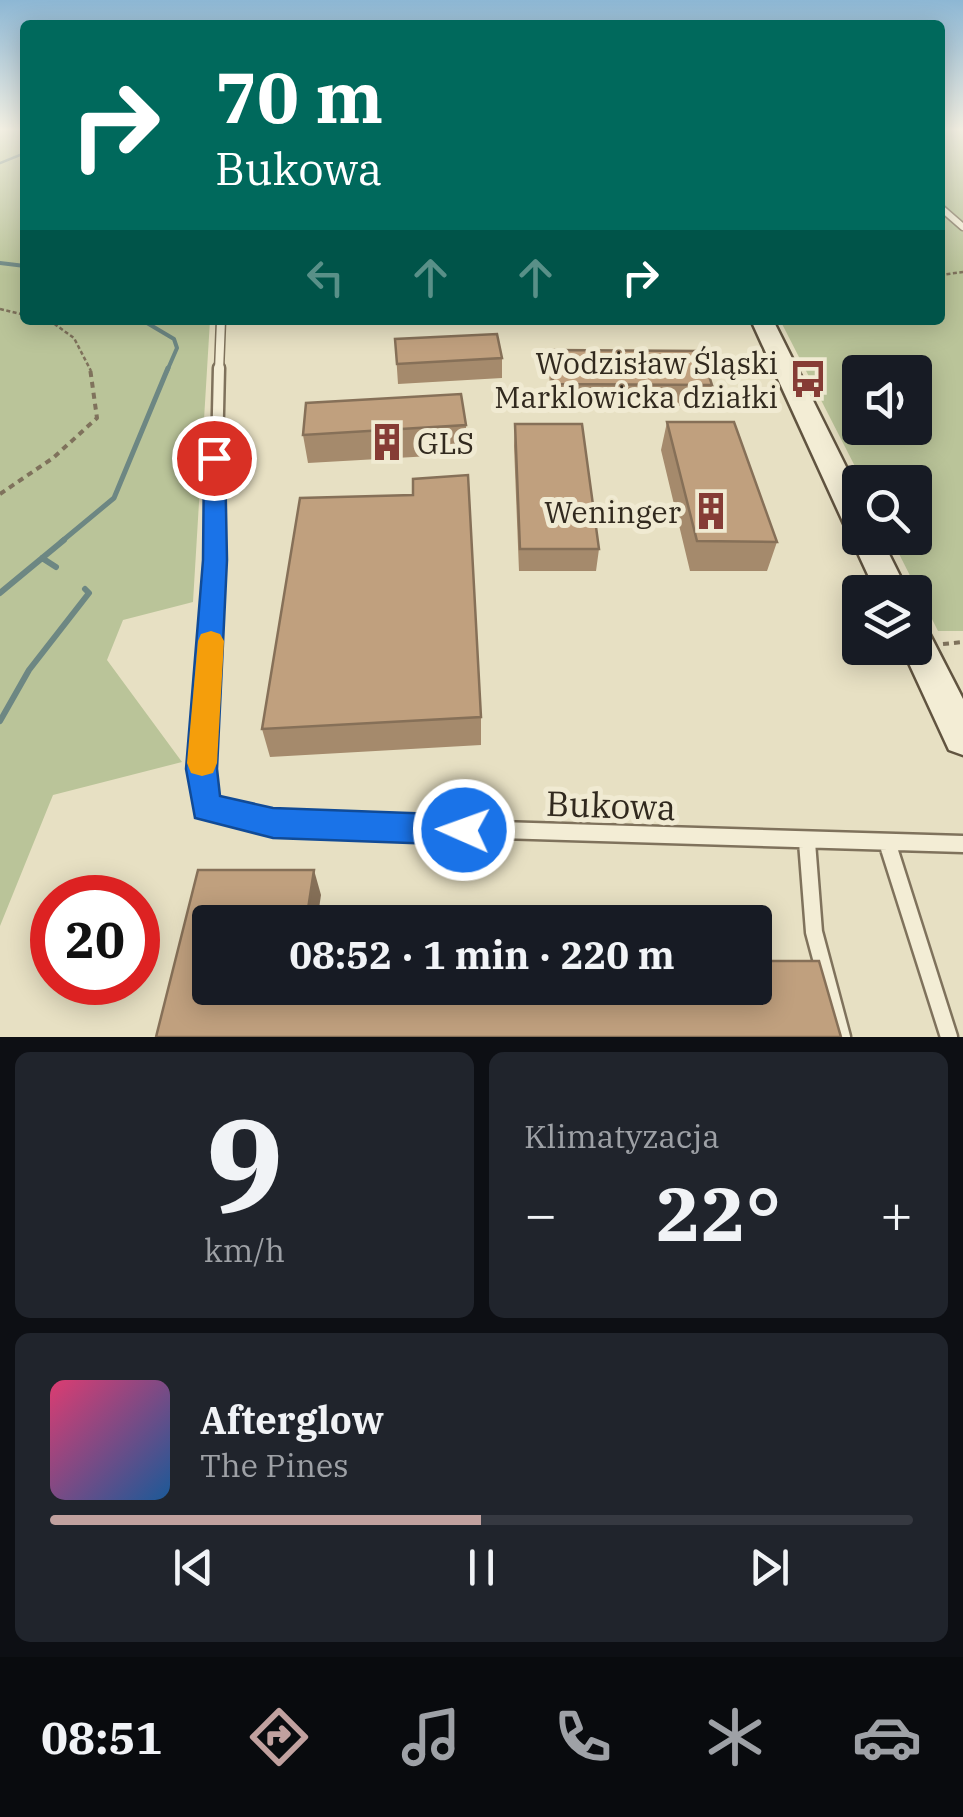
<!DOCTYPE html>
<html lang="pl">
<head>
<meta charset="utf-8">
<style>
	body { margin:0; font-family:"IBM Plex Serif",serif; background:#20242c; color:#f1f3f6; height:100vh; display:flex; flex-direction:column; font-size:38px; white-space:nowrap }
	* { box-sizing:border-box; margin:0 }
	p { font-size:32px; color:#9ea1a6 }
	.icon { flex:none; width:55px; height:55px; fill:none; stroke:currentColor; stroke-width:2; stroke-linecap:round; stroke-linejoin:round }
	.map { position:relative; height:1037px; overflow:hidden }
	.panel { display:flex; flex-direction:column; gap:15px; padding:15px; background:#0d0f14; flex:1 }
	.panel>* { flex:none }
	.top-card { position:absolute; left:20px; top:20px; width:925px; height:305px; border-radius:10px; box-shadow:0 5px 25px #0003; background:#00695c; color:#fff; overflow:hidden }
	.buttons { position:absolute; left:842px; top:355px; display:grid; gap:20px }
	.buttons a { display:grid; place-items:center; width:90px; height:90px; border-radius:10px; background:#171b24; box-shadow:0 5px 25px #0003; font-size:50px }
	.speed { position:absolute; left:30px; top:875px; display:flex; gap:20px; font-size:50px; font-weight:700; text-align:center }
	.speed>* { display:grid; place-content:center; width:130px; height:130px; border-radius:50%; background:#171b24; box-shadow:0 5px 25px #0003; line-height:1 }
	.speed .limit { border:15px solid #d22; background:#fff; color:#111 }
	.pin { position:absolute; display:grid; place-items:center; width:85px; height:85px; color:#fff; margin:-42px; border:5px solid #fff; border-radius:50%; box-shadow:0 2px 10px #0007 }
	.me { position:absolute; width:110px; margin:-55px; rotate:272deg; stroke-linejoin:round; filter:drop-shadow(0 0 8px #0008) }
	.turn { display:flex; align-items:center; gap:35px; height:210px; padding:0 30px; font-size:45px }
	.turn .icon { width:130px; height:130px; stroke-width:2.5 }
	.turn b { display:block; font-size:70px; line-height:85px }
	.lanes { display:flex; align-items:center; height:95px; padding:0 30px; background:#0003; justify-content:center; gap:50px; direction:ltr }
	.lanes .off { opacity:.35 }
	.big { font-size:75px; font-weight:800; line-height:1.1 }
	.panel .tile { flex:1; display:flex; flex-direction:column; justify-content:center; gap:15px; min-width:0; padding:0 35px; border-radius:15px; background:#20242c }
	.panel .dial { align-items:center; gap:0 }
	.dial b { font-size:130px; line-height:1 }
	.song { display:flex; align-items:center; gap:30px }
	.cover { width:120px; height:120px; border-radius:15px; background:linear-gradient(135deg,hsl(340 70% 55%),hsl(210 70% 35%)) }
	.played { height:10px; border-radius:5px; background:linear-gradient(90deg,#c1a19f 50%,#363941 50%) }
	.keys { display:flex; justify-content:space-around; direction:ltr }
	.heat { display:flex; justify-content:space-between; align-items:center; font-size:55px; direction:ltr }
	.panel .tiles { flex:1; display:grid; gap:15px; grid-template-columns:1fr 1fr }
	.tile:last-child { grid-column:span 2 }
	.trip { position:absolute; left:192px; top:905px; width:580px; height:100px; border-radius:10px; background:#171b24; box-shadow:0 5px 25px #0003; font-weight:800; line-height:100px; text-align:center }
	.tabs { display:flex; height:160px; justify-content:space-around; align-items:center; background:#090b0e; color:#9ea1a6 }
	.tabs .icon { width:70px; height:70px }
	.tabs .on { color:#c1a19f }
	.tabs b { font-size:45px; color:#f1f3f6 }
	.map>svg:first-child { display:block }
	.green { fill:#bac499; fill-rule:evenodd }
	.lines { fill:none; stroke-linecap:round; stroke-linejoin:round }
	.stream-far3 { stroke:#6d8783; stroke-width:2.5 }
	.stream-far2 { stroke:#6d8783; stroke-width:4 }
	.stream-far1 { stroke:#6d8783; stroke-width:5 }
	.stream { stroke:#6d8783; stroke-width:6 }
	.service-far4-casing { stroke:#7f725c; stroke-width:9 }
	.service-far3-casing { stroke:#7f725c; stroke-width:11 }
	.service-far2-casing { stroke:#7f725c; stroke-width:15 }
	.service-far1-casing { stroke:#7f725c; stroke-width:18 }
	.service-casing { stroke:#7f725c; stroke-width:21 }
	.secondary-casing { stroke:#615440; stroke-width:5 }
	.path-far1 { stroke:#7f725c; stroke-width:2.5; stroke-dasharray:4 2.5; stroke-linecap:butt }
	.path { stroke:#7f725c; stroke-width:4; stroke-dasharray:6 5; stroke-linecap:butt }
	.service-far4 { stroke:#f3edd5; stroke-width:6 }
	.service-far3 { stroke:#f3edd5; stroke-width:8 }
	.service-far2 { stroke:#f3edd5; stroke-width:10 }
	.service-far1 { stroke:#f3edd5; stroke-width:12 }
	.service { stroke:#f3edd5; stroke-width:16 }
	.secondary { fill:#f3edd5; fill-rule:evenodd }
	.wall { fill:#a58a6c }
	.shaded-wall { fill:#867058 }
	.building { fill:#c0a07e; stroke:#867058; stroke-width:2.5 }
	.route { fill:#1a73e8; stroke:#114b97; stroke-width:2.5 }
	.slow { fill:#f59e0b }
	.labels { text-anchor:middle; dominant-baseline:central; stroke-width:10; stroke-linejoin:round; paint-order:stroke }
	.poi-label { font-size:30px; fill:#31291e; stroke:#f0ead2; text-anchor:end }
	.near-street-label { font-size:35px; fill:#31291e; stroke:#f0ead2 }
</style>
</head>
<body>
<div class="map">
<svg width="963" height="1037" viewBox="0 0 963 1037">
	<rect width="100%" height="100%" fill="#e7e0c3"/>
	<!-- green -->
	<path class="green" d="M 0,130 L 25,130 L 25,320 L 210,320 L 193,602 L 123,620 L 107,660 L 182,762 L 53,795 L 0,926 Z
		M 940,130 L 963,130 L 963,631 L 938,631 L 891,538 L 915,538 L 915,482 L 863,482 L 780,320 L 940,320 ZM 860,372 L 915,372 L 915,428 L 860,428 Z"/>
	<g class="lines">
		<!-- stream-far3 -->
		<path class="stream-far3" d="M 0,163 L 25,153"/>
		<!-- stream-far2 -->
		<path class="stream-far2" d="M 0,263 L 25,266
			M 142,320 L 174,339 L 177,348 L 167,371"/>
		<!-- stream-far1 -->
		<path class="stream-far1" d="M 61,542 L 114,498 L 168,368"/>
		<!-- stream -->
		<path class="stream" d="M 42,558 L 56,567
			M 0,593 L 64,540
			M 0,721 L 29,670 L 89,593 L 85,589"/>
		<!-- service-far4 casing -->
		<g class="service-far4-casing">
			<path id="service-far4" d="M 940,207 L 963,227"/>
		</g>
		<!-- service-far3 casing -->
		<g class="service-far3-casing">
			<path id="service-far3" d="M 219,371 L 221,320"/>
		</g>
		<!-- service-far2 casing -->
		<g class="service-far2-casing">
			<path id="service-far2" d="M 215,542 L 219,368"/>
		</g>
		<!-- service-far1 casing -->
		<g class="service-far1-casing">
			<path id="service-far1" d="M 203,760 L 215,540"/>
		</g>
		<!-- service casing -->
		<g class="service-casing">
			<path id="service" d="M 203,758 L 206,807 L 273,823 L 963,844
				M 807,842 L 814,932 L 842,1037
				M 887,842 L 949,1037"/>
		</g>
		<!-- secondary casing -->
		<g class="secondary-casing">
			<path id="secondary" d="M 751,320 L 773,320 L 860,495 L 860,538 L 881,538 L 908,592 L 876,592 L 851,538 L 853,534 L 845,526 Z
				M 915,625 L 927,629 L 963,699 L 963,755 L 949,750 L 902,648 L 915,648 Z"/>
		</g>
		<!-- path-far1 -->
		<path class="path-far1" d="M 940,275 L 963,272
			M 0,309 L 25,315
			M 49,320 L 74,338 L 91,371"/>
		<!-- path -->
		<path class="path" d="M 0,494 L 53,458 L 97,418 L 90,368
			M 943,644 L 963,642"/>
		<!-- service-far4 -->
		<use href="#service-far4" class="service-far4"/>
		<!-- service-far3 -->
		<use href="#service-far3" class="service-far3"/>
		<!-- service-far2 -->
		<use href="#service-far2" class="service-far2"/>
		<!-- service-far1 -->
		<use href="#service-far1" class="service-far1"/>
		<!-- service -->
		<use href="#service" class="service"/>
		<!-- secondary -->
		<use href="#secondary" class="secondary"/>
	</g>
	<!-- wall -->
	<path class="wall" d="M 395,339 L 502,358 L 502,378 L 398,384 Z
		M 550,350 L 712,385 L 708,406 L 551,405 L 549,371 Z
		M 667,422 L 777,542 L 767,571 L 690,571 L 661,450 Z
		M 515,424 L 599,549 L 596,571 L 519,571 L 514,446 Z
		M 466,425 L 466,454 L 308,463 L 303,435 Z
		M 481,717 L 481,745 L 270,757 L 262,729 Z"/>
	<!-- shaded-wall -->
	<path class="shaded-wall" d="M 314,870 L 321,895 L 317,922 L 306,922 Z"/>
	<!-- building -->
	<path class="building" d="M 497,334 L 502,358 L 397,364 L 395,339 Z
		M 550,350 L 701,351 L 712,385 L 553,384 Z
		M 461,394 L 466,425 L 303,435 L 306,403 Z
		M 667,422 L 734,422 L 777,542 L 697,541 Z
		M 515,424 L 582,424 L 599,549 L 520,549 Z
		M 468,475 L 481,717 L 262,729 L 300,498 L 413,495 L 413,479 Z
		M 198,870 L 314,870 L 306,922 L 210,922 L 210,988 L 755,988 L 755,961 L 819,961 L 841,1037 L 156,1037 Z"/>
	<!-- sky -->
	<linearGradient id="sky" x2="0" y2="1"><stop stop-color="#8db7d4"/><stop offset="0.47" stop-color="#f4f1e4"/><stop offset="1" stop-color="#f4f1e4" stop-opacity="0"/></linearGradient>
	<rect width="963" height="275" fill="url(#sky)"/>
	<!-- route -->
	<path class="route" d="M 214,451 L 225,458 L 227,560 L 217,769 L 220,796 L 273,808 L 464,815 L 475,819 L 480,830 L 475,841 L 464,845 L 273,838 L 195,818 L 186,769 L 203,560 L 204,458 Z"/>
	<!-- slow -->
	<path class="slow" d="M 211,631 L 220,634 L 224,641 L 217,763 L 213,773 L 202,776 L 191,773 L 187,763 L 198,641 L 201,634 Z"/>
	<!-- icons -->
	<defs>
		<g id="bus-bare" transform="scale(3)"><path d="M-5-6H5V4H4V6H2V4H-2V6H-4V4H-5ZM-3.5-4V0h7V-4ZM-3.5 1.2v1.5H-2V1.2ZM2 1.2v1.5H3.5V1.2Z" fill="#863c35" stroke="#f0ead2" stroke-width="2.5" paint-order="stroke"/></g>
		<g id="building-bare" transform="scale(3)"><path d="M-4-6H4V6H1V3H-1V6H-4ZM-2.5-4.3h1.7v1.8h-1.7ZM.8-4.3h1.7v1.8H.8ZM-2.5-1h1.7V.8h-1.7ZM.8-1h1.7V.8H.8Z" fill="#863c35" stroke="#f0ead2" stroke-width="2.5" paint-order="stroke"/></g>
	</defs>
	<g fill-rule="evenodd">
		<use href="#bus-bare" x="808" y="379"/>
		<use href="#building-bare" x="387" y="442"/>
		<use href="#building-bare" x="711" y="511"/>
	</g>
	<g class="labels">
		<!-- poi labels -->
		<g class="poi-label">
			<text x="778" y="362">Wodzisław Śląski<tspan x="778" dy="34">Marklowicka działki</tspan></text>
			<text x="417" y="442" text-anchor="start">GLS</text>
			<text x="681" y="511">Weninger</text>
		</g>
		<!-- near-street labels -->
		<g class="near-street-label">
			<text transform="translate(611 805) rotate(2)">Bukowa</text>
		</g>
	</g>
</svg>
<div class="buttons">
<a><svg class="icon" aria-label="sound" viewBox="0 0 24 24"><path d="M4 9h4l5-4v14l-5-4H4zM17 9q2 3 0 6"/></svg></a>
<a><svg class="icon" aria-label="search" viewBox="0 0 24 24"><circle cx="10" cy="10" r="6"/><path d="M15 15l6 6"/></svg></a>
<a><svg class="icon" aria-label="layers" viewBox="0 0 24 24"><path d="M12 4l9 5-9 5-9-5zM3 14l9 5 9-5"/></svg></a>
</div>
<div class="speed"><div class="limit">20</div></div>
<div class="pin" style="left:214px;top:458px;background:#d93025"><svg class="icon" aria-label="arrive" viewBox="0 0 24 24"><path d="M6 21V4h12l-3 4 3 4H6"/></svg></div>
<svg class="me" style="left:464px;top:830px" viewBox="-20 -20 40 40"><circle r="17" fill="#1a73e8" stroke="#fff" stroke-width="3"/><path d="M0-11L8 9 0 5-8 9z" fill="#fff"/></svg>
<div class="trip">08:52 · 1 min · 220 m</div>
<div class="top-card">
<div class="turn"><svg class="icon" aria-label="right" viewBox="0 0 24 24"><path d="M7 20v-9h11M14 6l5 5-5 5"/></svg><div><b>70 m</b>Bukowa</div></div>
<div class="lanes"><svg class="icon off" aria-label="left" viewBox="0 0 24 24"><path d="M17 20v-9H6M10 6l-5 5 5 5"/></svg><svg class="icon off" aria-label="ahead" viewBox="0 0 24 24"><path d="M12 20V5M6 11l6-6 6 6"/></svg><svg class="icon off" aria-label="ahead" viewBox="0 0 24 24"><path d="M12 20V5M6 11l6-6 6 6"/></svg><svg class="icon" aria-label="right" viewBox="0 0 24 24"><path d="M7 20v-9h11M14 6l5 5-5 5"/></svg></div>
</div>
</div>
<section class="panel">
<div class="tiles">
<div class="tile dial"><b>9</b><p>km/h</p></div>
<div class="tile"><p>Klimatyzacja</p>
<div class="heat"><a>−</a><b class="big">22°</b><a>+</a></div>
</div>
<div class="tile">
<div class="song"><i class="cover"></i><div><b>Afterglow</b><p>The Pines</p></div></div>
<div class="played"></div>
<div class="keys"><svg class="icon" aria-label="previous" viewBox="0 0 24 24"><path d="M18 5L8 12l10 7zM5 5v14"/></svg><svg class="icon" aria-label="pause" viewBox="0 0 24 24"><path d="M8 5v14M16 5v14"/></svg><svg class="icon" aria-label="next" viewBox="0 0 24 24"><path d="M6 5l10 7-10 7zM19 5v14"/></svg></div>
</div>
</div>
</section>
<nav class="tabs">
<b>08:51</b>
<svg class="icon on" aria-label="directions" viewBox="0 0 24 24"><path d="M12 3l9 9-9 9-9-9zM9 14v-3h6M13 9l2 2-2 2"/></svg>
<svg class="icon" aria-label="music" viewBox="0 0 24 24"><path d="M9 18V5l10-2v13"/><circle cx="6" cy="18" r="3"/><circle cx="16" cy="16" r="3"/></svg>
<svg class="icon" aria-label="phone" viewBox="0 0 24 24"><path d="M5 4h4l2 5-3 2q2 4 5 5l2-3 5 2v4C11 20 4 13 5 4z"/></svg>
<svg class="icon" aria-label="climate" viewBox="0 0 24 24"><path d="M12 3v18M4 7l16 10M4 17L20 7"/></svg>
<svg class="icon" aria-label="car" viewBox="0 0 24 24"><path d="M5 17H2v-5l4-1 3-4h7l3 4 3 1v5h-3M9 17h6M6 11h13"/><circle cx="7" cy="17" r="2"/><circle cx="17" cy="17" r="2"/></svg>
</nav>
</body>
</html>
